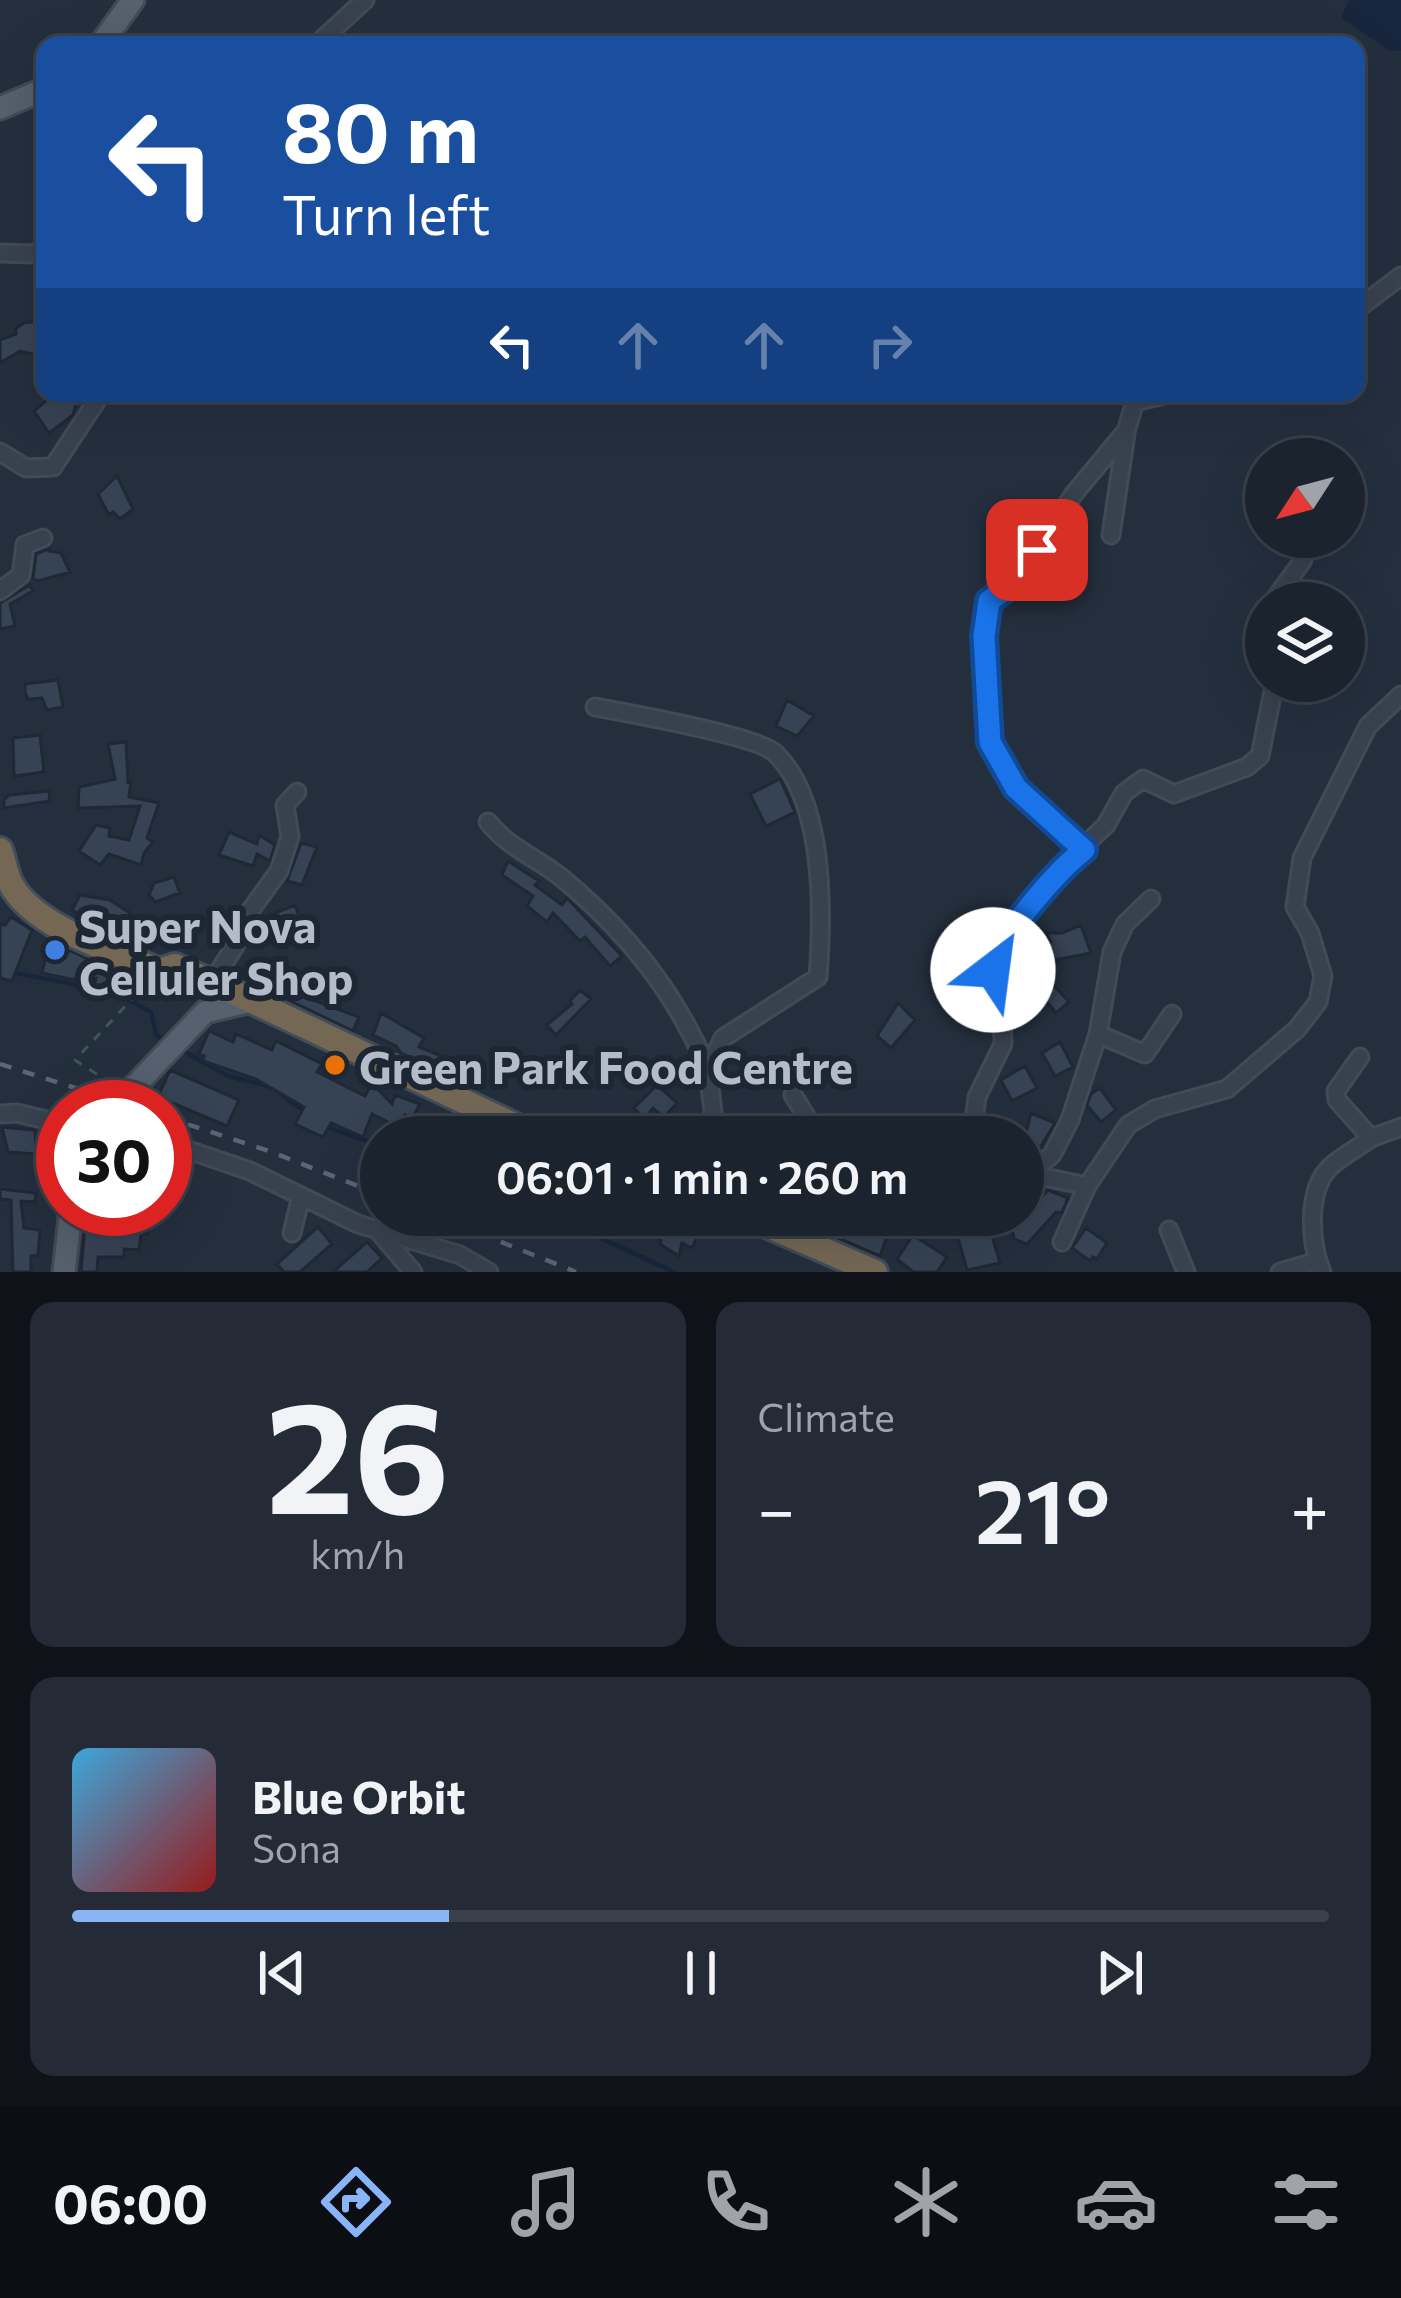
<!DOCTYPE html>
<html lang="en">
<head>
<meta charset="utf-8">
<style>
	body { margin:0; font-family:Commissioner,sans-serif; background:#242b36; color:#f1f3f6; height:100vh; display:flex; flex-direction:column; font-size:45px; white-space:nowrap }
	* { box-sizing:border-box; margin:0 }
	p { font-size:39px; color:#a0a4aa }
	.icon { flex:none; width:66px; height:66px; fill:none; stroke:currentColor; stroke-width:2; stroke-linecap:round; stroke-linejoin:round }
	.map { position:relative; height:1272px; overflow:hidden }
	.side { display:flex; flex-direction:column; gap:30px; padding:30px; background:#0f1319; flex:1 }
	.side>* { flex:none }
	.banner { position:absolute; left:36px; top:36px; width:1329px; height:366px; border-radius:24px; box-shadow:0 12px 48px #0002,0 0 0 3px #39404a; background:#1a4fa0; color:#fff; overflow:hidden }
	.needle { width:78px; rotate:234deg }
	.controls { position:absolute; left:1245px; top:438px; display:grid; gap:24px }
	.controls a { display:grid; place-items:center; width:120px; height:120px; border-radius:50%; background:#1b232e; box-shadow:0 12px 48px #0002,0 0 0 3px #39404a; font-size:60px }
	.speed { position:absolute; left:36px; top:1080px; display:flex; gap:24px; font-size:60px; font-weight:700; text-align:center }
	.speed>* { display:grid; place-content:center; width:156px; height:156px; border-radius:50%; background:#1b232e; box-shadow:0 12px 48px #0002,0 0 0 3px #39404a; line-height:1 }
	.speed .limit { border:18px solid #d22; background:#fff; color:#111 }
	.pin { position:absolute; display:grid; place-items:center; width:102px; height:102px; color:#fff; margin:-51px; border-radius:24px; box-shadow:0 6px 18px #0006 }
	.me { position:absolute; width:132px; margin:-66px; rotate:30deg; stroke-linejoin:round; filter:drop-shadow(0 0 9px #0008) }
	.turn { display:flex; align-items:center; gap:42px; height:252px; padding:0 48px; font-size:54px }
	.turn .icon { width:156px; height:156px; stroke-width:2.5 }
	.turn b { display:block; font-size:84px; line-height:102px }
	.lanes { display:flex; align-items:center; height:114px; padding:0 48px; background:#0003; justify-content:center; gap:60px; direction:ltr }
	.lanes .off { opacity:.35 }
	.big { font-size:90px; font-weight:600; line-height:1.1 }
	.side .widget { flex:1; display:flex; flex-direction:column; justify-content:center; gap:18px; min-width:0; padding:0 42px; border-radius:24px; background:#242b36 }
	.side .dial { align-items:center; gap:0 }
	.dial b { font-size:156px; line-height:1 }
	.song { display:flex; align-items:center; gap:36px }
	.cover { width:144px; height:144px; border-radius:18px; background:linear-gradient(135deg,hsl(200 70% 55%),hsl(0 70% 35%)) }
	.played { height:12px; border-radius:6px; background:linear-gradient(90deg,#8ab4f8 30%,#39404a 30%) }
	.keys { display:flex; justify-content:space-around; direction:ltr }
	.heat { display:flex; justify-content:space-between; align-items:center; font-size:66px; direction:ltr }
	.side .tiles { flex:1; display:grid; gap:30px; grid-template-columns:1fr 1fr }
	.widget:last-child { grid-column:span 2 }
	.trip { position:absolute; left:360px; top:1116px; width:684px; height:120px; border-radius:60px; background:#1b232e; box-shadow:0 12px 48px #0002,0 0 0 3px #39404a; font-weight:600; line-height:120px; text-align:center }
	.tab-bar { display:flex; height:192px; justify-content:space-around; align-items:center; background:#0b0e12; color:#a0a4aa }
	.tab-bar .icon { width:84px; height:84px }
	.tab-bar .active { color:#8ab4f8 }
	.tab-bar b { font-size:54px; color:#f1f3f6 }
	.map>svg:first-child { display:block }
	.water { fill:#17263c }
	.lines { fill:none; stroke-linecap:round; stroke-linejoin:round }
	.stream { stroke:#17263c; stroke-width:4.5 }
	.building { fill:#364354; stroke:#1f2835; stroke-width:3 }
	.minor-casing { stroke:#414a57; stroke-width:21 }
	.major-casing { stroke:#414a57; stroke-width:27 }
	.highway-casing { stroke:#434c59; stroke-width:30 }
	.path { stroke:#3f5557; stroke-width:3; stroke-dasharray:9 9; stroke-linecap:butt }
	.minor { stroke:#38414e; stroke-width:15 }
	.major { stroke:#56606e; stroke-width:21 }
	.highway { stroke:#746855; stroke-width:24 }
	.rail { stroke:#5a6575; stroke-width:4.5; stroke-dasharray:12 12; stroke-linecap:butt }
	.route-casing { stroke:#114b97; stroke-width:30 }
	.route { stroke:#1a73e8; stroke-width:21 }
	.shop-dot { fill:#3f7fe0; stroke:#1d2633; stroke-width:4.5 }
	.food-dot { fill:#e8710a; stroke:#1d2633; stroke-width:4.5 }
	.labels { text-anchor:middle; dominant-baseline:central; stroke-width:12; stroke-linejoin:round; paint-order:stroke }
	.poi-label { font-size:45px; font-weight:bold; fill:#b4bcc9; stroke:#1d2633; text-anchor:start }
</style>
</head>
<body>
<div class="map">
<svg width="1401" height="1272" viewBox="0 0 1401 1272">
	<rect width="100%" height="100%" fill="#242f3e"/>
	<!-- water -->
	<path class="water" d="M 1349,0 L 1401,0 L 1401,51 L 1390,51 L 1341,18 Z"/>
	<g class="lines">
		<!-- stream -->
		<path class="stream" d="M 0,970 L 114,992 L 151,1012 L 156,1035 L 168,1042
			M 178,1048 L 228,1076 L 272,1087 L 305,1112
			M 324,1126 L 381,1146
			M 551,1215 L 674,1272"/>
	</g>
	<!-- building -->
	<path class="building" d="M 45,320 L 45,349 L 40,356 L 20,351 L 0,363 L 0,340 L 16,334 L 16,328 L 24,323 Z
		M 43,393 L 88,393 L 76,404 L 73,415 L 49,433 L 34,411 L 47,400 Z
		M 117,476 L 133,509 L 120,519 L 113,512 L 109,515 L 98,494 Z
		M 50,548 L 49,551 L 61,553 L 70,572 L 38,581 L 33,578 L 36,554 Z
		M 30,585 L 33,591 L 10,604 L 15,626 L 0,629 L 0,603 Z
		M 58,680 L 63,707 L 47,710 L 42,698 L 28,699 L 25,692 L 25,684 Z
		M 787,700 L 814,716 L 797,736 L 776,726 Z
		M 40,735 L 44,772 L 14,776 L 13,738 Z
		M 126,742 L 128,782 L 131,781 L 129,797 L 159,803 L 147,838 L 153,842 L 144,853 L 141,865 L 109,854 L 100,865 L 79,851 L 96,825 L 110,828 L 109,836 L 129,840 L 140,806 L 78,808 L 79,787 L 115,779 L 108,744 Z
		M 780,779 L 795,812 L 766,826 L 750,794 Z
		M 49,791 L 50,801 L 4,808 L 4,800 L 9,795 Z
		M 229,832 L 257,844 L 259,835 L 275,845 L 270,861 L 257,854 L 253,866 L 219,855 Z
		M 301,843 L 317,847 L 302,885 L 287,881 Z
		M 508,861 L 539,881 L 535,885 L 562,905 L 567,898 L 622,956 L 610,966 L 585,937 L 580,941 L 553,913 L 547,922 L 527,906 L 533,896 L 502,875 Z
		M 174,877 L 180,893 L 155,902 L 149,895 L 154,883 Z
		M 80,895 L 110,900 L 130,913 L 124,935 L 95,918 L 92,923 L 72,910 Z
		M 295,905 L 303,929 L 271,942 L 260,919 Z
		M 11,917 L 32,930 L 12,981 L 0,978 L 0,924 L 5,925 Z
		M 1081,925 L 1091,953 L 1055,960 L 1046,945 L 1051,942 L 1046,933 L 1062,933 Z
		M 50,941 L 94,962 L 131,977 L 119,995 L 94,985 L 96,978 L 70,979 L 42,973 Z
		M 1049,980 L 1069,1002 L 1056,1013 L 1038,991 Z
		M 287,981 L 312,994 L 310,999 L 359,1017 L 353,1031 L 280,996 Z
		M 580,990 L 591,999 L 556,1035 L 547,1025 L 572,1004 L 570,1001 Z
		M 898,1003 L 915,1020 L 891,1048 L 877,1036 Z
		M 381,1013 L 424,1038 L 419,1047 L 474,1069 L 467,1085 L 401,1053 L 396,1046 L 373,1035 Z
		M 209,1031 L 233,1042 L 236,1034 L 272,1050 L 276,1041 L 322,1064 L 317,1072 L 365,1096 L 372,1083 L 392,1104 L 395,1095 L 420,1104 L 412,1119 L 405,1115 L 400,1128 L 372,1114 L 363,1137 L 331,1123 L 323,1137 L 295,1124 L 304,1107 L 256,1079 L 203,1061 L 204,1056 L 199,1054 Z
		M 1060,1042 L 1073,1067 L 1055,1076 L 1042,1053 Z
		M 1025,1066 L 1037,1088 L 1012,1101 L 1001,1080 Z
		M 170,1070 L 239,1100 L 227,1126 L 158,1097 Z
		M 657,1085 L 677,1103 L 664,1117 L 653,1108 L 644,1119 L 634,1108 Z
		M 1100,1088 L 1116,1110 L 1101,1122 L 1087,1105 L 1091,1094 Z
		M 1031,1113 L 1055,1123 L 1038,1151 L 1023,1144 Z
		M 2,1127 L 35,1130 L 36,1154 L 8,1152 Z
		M 63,1136 L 60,1194 L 47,1192 L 50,1156 Z
		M 0,1189 L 36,1193 L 35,1202 L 21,1201 L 24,1228 L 40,1230 L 38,1255 L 31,1256 L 31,1272 L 13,1272 L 11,1200 L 0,1199 Z
		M 1048,1190 L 1068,1198 L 1062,1213 L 1056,1212 L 1027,1244 L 1014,1239 L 1011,1224 L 1023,1215 L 1033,1199 L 1036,1203 Z
		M 86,1212 L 148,1221 L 147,1234 L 141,1233 L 139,1250 L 124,1249 L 124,1257 L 98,1257 L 97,1272 L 81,1272 Z
		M 566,1215 L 674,1215 L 702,1225 L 692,1248 L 682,1243 L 679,1256 L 660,1244 L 661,1240 L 612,1218 L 605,1236 Z
		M 817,1215 L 895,1215 L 880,1256 L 812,1227 Z
		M 989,1225 L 1000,1263 L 967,1270 L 957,1234 Z
		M 318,1227 L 332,1244 L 300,1272 L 284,1272 L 277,1264 Z
		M 1086,1228 L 1107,1243 L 1097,1259 L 1093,1257 L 1090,1261 L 1072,1248 Z
		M 913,1235 L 947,1257 L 937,1272 L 913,1272 L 897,1259 Z
		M 367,1242 L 382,1258 L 367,1272 L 333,1272 Z"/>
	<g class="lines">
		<!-- minor casing -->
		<g class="minor-casing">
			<path id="minor" d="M 316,45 L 365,0
				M 0,253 L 32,254 L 45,248
				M 1356,310 L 1401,276
				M 1127,393 L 1135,402 L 1172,393
				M 0,452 L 26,468 L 53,467 L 102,393
				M 1111,535 L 1126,434
				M 0,591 L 21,575 L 25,545 L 43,538
				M 1272,603 L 1303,560
				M 595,707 C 627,713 757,736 775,753 C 825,801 823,912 818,977 L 723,1038 L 708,1070 L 716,1137
				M 488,822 C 509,848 537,858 562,878 C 627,932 676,993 708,1070
				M 1084,850 L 1016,787 L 990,742 L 984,636 L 989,601 L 1018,580 L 1073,495 L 1126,431 L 1135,402
				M 212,982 L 235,946 L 242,922 L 279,871 L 290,837 L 285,805 L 297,792
				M 1098,1034 L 1145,1054 L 1172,1014
				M 793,1095 L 819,1137
				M 0,1114 L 17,1113 L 63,1124
				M 972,1137 L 977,1097 L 1003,1044 L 1002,1013 L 993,971 L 995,956 L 1065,864 L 1106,825 L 1124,793 L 1143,779 L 1174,794 L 1247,767 L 1260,756 L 1275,681
				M 1371,1138 L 1401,1127
				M 165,1142 L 250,1171 L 358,1224 L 460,1255 L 489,1272
				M 1029,1174 L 1052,1155 L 1070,1120 L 1098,1034 L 1112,952 L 1125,924 L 1151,899
				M 1023,1177 L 1029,1174 L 1087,1186 L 1128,1125 L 1155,1109 L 1227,1089 L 1297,1029 L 1318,1002 L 1323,976 L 1310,933 L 1295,907 L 1302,858 L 1368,726 L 1401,695
				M 1169,1230 L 1186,1272
				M 379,1232 L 413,1272
				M 292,1233 L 301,1196
				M 786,1234 L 804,1215
				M 1062,1242 L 1087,1186
				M 1280,1272 L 1318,1261
				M 1322,1272 C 1310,1243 1306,1191 1330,1167 C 1342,1156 1358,1148 1371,1138 L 1337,1100 L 1336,1091 L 1360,1057"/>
		</g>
		<!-- major casing -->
		<g class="major-casing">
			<path id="major" d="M 100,45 L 133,0
				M 0,108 L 45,89
				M 205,1012 L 251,1001
				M 115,1107 L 205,1012
				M 64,1272 L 71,1209"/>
		</g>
		<!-- highway casing -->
		<g class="highway-casing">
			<path id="highway" d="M 0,850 C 4,861 6,876 12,886 C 36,928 116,952 159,971 L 175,966 L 212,982 L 539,1137
				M 743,1215 L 875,1272"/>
		</g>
		<!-- path -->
		<path class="path" d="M 112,1084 L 75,1060 L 145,985"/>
		<!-- minor -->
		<use href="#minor" class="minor"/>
		<!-- major -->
		<use href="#major" class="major"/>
		<!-- highway -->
		<use href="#highway" class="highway"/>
		<!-- rail -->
		<path class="rail" d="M 0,1064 L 135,1107
			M 165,1117 L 269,1151 L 381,1195
			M 434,1215 L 576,1272"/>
	</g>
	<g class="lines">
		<!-- route casing -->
		<g class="route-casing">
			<path id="route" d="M 993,970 C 997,939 1058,869 1084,850 L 1016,788 L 990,742 L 984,636 L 989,601 L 1018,580 L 1037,550"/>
		</g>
		<!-- route -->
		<use href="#route" class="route"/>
	</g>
	<!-- markers -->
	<circle class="shop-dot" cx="55" cy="950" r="12"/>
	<circle class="food-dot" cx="335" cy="1065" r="12"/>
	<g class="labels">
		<!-- poi labels -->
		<g class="poi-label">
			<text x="79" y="924">Super Nova<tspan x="79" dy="52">Celluler Shop</tspan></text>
			<text x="359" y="1065">Green Park Food Centre</text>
		</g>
	</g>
</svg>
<div class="controls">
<a><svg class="needle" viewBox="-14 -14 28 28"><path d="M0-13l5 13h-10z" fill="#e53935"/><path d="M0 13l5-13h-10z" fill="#a0a4aa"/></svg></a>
<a><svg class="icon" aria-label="layers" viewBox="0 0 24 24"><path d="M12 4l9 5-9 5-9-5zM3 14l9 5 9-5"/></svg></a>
</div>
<div class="speed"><div class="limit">30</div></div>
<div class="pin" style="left:1037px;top:550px;background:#d93025"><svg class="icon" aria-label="arrive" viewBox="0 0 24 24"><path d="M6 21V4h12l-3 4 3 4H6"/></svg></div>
<svg class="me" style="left:993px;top:970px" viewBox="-20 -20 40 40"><circle r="19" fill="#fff"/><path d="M0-13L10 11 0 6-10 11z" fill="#1a73e8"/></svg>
<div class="trip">06:01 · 1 min · 260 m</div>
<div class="banner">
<div class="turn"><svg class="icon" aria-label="left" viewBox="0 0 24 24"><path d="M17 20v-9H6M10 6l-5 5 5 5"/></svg><div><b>80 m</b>Turn left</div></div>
<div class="lanes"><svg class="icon" aria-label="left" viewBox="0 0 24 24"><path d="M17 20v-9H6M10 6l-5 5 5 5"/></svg><svg class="icon off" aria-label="ahead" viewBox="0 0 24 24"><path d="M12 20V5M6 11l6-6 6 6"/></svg><svg class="icon off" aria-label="ahead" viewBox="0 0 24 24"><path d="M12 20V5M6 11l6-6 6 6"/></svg><svg class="icon off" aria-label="right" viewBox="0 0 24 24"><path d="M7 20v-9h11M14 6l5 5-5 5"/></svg></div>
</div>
</div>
<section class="side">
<div class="tiles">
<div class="widget dial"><b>26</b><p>km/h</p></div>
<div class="widget"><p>Climate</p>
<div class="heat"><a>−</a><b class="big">21°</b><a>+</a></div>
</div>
<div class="widget">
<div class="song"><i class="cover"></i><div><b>Blue Orbit</b><p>Sona</p></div></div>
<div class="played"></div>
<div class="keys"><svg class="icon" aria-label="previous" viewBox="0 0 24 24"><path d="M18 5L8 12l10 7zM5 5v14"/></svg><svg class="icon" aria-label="pause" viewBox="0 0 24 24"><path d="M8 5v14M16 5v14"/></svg><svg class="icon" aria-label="next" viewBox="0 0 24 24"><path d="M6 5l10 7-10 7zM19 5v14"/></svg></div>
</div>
</div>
</section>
<nav class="tab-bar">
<b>06:00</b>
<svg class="icon active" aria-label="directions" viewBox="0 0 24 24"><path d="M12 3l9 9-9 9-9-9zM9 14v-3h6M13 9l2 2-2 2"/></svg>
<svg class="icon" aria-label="music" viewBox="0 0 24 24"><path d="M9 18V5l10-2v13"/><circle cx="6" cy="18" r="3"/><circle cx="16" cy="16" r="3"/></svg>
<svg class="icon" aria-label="phone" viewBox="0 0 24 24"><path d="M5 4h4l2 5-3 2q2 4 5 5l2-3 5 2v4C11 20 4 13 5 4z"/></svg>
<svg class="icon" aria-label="climate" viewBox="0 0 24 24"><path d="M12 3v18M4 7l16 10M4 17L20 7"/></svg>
<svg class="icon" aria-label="car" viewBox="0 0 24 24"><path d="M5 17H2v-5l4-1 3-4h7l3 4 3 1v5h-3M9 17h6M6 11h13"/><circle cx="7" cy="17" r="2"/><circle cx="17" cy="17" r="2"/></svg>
<svg class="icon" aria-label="filters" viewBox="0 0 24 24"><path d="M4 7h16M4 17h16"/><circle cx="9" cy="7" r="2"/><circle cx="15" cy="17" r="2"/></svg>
</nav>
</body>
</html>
